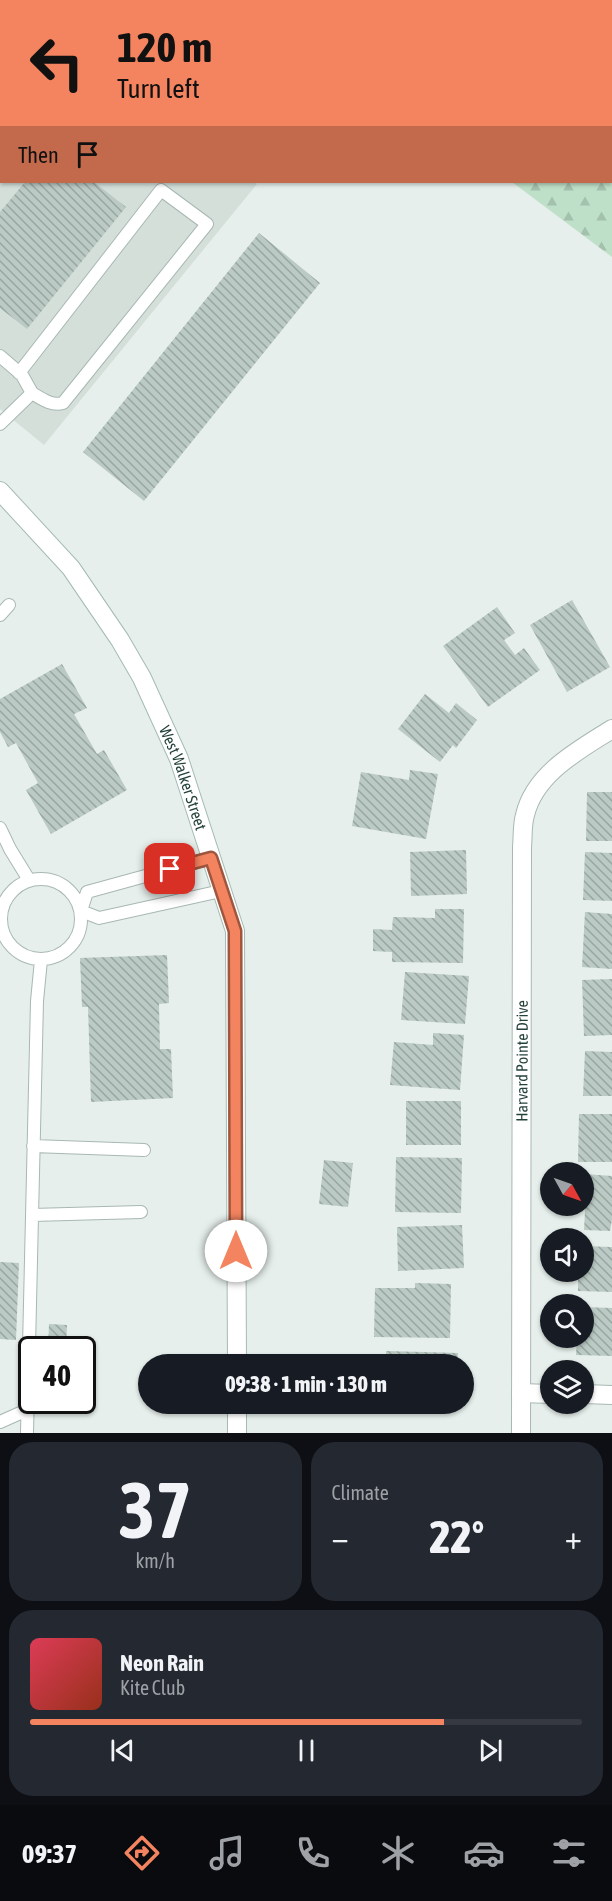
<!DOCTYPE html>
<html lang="en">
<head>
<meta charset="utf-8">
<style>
	body { margin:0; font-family:"Asap Condensed",sans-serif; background:#242831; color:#f1f3f6; height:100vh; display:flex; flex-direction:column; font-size:22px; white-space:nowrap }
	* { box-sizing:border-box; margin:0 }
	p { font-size:20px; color:#9ea1a6 }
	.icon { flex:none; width:33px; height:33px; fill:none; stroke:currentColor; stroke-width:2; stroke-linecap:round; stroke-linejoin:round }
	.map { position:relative; height:1433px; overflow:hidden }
	.drawer { display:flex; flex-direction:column; gap:9px; padding:9px; background:#0d0f14; flex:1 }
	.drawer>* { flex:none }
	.hud { position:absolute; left:0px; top:0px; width:612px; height:183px; box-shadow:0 2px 4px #0004; background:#f4845f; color:#111; overflow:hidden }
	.needle { width:39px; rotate:130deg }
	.controls { position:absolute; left:540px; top:1162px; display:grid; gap:12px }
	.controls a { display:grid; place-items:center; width:54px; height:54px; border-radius:50%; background:#171b24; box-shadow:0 2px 4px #0004; font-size:30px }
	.speed { position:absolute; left:18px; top:1336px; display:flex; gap:12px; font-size:30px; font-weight:700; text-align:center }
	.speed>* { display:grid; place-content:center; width:78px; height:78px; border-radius:50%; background:#171b24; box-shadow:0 2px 4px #0004; line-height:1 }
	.speed .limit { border:3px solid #111; border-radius:9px; background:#fff; color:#111 }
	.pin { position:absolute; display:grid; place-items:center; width:51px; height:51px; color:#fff; margin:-26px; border-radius:12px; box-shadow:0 3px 9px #0006 }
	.me { position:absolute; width:66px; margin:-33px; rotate:0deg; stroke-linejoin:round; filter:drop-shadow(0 0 4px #0008) }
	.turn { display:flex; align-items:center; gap:21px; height:126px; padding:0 18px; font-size:27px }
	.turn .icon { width:78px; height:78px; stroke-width:2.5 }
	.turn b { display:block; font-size:42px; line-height:51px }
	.then { display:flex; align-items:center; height:57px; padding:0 18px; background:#0003; gap:12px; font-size:22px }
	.big { font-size:45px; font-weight:800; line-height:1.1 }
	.drawer .tile { flex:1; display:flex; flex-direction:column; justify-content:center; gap:9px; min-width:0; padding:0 21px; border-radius:24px; background:#242831 }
	.drawer .dial { align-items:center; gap:0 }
	.dial b { font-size:78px; line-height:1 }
	.song { display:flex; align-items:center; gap:18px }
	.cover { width:72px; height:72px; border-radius:9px; background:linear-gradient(135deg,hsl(350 70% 55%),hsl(10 70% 35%)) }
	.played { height:6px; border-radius:3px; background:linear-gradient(90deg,#f4845f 75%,#363941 75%) }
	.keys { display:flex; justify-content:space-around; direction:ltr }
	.heat { display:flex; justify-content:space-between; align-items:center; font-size:33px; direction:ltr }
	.drawer .tiles { flex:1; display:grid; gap:9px; grid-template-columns:1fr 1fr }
	.tile:last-child { grid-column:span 2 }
	.trip { position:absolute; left:138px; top:1354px; width:336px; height:60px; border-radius:30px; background:#171b24; box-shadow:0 2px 4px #0004; font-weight:800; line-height:60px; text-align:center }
	.menu { display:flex; height:96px; justify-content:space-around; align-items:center; background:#090b0e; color:#9ea1a6 }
	.menu .icon { width:42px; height:42px }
	.menu .on { color:#f4845f }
	.menu b { font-size:27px; color:#f1f3f6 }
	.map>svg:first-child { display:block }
	.built { fill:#d4dfda }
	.forest { fill:url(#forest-firs) }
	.building { fill:url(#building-back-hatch) }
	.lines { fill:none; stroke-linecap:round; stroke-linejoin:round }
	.lane-casing { stroke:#a8b8b2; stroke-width:14 }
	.street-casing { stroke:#a8b8b2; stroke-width:20 }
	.secondary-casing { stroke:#a4bbb3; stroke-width:20 }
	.lane { stroke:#fff; stroke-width:12 }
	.street { stroke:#fff; stroke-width:18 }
	.secondary { stroke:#fff; stroke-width:18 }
	.route-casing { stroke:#9f563e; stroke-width:15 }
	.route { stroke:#f4845f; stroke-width:10 }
	.labels { text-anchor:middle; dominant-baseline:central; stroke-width:4.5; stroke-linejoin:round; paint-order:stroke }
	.street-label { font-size:16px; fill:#24423a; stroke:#f7fbf9 }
</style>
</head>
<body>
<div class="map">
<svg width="612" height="1433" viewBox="0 0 612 1433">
	<defs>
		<pattern id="forest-firs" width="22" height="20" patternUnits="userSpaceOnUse" patternTransform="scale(1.5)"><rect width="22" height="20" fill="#bfe0c8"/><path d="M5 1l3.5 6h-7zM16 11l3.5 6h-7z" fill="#a4c1ad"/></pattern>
		<pattern id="building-back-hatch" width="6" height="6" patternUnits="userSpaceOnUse" patternTransform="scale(1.5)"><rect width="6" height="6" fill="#bbcac4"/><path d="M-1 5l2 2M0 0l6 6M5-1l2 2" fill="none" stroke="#98a6a0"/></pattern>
	</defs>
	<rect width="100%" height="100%" fill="#e6efeb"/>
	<!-- built -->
	<path class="built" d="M 0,3 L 2,182 L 254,182 L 257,184 L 44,445 L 0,409 Z"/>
	<!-- forest -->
	<path class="forest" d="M 150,0 L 612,0 L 612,257 L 512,182 L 610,182 L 610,2 Z"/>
	<!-- building -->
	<path class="building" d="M 25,182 L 94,182 L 126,207 L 27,329 L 0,308 L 0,212 Z
		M 259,233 L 320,283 L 144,501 L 83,452 Z
		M 572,600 L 610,667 L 567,692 L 530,625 Z
		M 497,607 L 515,633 L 504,640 L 515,655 L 524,648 L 540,670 L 488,707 L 443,646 Z
		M 62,664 L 87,708 L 74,714 L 97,754 L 104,750 L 127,790 L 51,834 L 26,790 L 38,783 L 16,743 L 8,747 L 0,732 L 0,699 Z
		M 425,694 L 449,713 L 456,703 L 477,720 L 456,748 L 453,745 L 440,762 L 398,729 Z
		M 410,770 L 438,774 L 426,839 L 352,826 L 361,772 L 409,780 Z
		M 587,792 L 612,792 L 612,841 L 586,841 Z
		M 466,850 L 467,894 L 411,896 L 410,852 Z
		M 585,852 L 612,853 L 612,901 L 583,900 Z
		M 435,909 L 464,909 L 463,963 L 392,962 L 392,952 L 373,951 L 373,929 L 392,930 L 393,917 L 435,918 Z
		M 585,912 L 612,914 L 612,969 L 582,967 Z
		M 167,955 L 169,1003 L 159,1004 L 160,1049 L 171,1049 L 173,1098 L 91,1102 L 88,1007 L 82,1007 L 80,958 Z
		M 405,972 L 469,976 L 465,1024 L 401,1020 Z
		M 612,979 L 612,1035 L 584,1036 L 582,980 Z
		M 433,1033 L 464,1035 L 460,1090 L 390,1085 L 394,1042 L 433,1045 Z
		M 585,1051 L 612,1052 L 612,1096 L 583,1096 Z
		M 406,1101 L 461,1101 L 461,1145 L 406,1145 Z
		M 579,1114 L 612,1114 L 612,1162 L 578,1162 Z
		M 396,1157 L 462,1158 L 461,1213 L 395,1212 Z
		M 324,1160 L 353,1163 L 348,1207 L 319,1204 Z
		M 584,1174 L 612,1176 L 612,1220 L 610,1231 L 584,1230 L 586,1193 L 584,1193 Z
		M 462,1225 L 464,1268 L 398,1271 L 397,1227 Z
		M 584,1246 L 612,1247 L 612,1292 L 578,1291 L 578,1272 L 584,1272 Z
		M 0,1262 L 19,1263 L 16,1340 L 0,1339 Z
		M 415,1283 L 451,1284 L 450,1338 L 374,1337 L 375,1288 L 415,1288 Z
		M 584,1307 L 612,1308 L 612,1356 L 576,1355 L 577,1338 L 584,1338 Z
		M 49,1324 L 67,1325 L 66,1350 L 48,1350 Z
		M 386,1351 L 458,1353 L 457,1365 L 386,1365 Z"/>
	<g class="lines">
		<!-- lane casing -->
		<g class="lane-casing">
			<path id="lane" d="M 0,114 L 2,116
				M 0,161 L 2,159
				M 0,356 L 22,375 L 32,393 L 0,424
				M 19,373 L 161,190 L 207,224 L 63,403 C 51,406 42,399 32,393
				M 0,615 L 9,605
				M 0,828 L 10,849 L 29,880
				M 211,858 L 87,892 L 81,911 L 99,918 L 221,891
				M1 919a40 40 0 1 1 80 0a40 40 0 1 1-80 0Z
				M 33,1146 L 144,1150
				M 32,1215 L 141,1212
				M 0,1422 L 27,1410
				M 27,1433 L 37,1001 L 41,960"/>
		</g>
		<!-- street casing -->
		<g class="street-casing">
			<g id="street">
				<path d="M 521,1393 L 550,1394"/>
				<path d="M 584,1394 L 612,1395"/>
				<path id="s1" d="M 521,1433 L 522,847 C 523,837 522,825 525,815 C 535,773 579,750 612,729"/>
			</g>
		</g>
		<!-- secondary casing -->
		<g class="secondary-casing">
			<g id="secondary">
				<path id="s2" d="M 0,491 L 71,568 L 120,640 L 142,678 L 179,759 L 235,931 L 237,1365"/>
				<path d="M 237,1404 L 237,1433"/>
			</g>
		</g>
		<!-- lane -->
		<use href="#lane" class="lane"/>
		<!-- street -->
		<use href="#street" class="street"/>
		<!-- secondary -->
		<use href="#secondary" class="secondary"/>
	</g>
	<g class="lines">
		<!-- route casing -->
		<g class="route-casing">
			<path id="route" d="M 170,869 L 211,858 L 235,931 L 236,1251"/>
		</g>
		<!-- route -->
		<use href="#route" class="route"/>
	</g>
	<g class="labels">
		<!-- street labels -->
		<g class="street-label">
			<text stroke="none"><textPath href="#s2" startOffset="344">West Walker Street</textPath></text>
			<text stroke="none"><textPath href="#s1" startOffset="372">Harvard Pointe Drive</textPath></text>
		</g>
	</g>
</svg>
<div class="controls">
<a><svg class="needle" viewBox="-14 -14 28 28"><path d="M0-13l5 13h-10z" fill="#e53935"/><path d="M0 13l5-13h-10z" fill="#9ea1a6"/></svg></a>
<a><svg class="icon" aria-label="sound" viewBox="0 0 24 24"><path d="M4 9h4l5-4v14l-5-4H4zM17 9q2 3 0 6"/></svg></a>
<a><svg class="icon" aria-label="search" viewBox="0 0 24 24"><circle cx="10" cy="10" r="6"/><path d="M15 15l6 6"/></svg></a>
<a><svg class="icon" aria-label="layers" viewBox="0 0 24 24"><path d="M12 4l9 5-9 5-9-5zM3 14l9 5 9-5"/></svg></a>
</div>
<div class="speed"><div class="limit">40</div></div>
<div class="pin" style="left:170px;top:869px;background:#d93025"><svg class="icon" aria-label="arrive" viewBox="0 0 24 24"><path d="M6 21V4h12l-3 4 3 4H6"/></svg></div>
<svg class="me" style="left:236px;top:1251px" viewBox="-20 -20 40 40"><circle r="19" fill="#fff"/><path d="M0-13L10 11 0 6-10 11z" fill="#f4845f"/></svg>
<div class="trip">09:38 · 1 min · 130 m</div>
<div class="hud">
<div class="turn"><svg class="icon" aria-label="left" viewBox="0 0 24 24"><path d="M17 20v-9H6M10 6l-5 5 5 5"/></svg><div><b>120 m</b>Turn left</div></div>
<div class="then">Then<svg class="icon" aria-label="arrive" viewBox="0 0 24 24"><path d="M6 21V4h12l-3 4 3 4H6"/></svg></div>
</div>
</div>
<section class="drawer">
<div class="tiles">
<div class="tile dial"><b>37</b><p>km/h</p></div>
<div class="tile"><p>Climate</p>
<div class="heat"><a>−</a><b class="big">22°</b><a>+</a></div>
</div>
<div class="tile">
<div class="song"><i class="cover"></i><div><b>Neon Rain</b><p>Kite Club</p></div></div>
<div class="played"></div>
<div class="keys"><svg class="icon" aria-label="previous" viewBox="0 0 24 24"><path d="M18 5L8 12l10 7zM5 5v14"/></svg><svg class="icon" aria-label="pause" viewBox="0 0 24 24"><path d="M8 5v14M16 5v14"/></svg><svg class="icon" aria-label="next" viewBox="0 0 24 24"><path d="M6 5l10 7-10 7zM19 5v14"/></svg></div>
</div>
</div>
</section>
<nav class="menu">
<b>09:37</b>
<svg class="icon on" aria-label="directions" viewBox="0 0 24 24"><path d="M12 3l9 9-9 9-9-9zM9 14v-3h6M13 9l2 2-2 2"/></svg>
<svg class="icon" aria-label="music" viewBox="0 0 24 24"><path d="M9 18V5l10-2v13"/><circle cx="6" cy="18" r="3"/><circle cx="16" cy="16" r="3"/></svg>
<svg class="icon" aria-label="phone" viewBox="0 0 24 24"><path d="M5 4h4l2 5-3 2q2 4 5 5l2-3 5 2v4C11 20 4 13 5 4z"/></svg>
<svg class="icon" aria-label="climate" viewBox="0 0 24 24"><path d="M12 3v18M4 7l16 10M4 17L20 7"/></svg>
<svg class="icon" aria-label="car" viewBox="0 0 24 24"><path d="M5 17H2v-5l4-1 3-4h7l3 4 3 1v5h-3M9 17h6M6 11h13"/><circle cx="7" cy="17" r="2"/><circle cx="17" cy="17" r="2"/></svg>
<svg class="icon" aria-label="filters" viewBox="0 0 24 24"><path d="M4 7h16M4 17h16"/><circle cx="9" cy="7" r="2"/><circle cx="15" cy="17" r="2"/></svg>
</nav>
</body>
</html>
